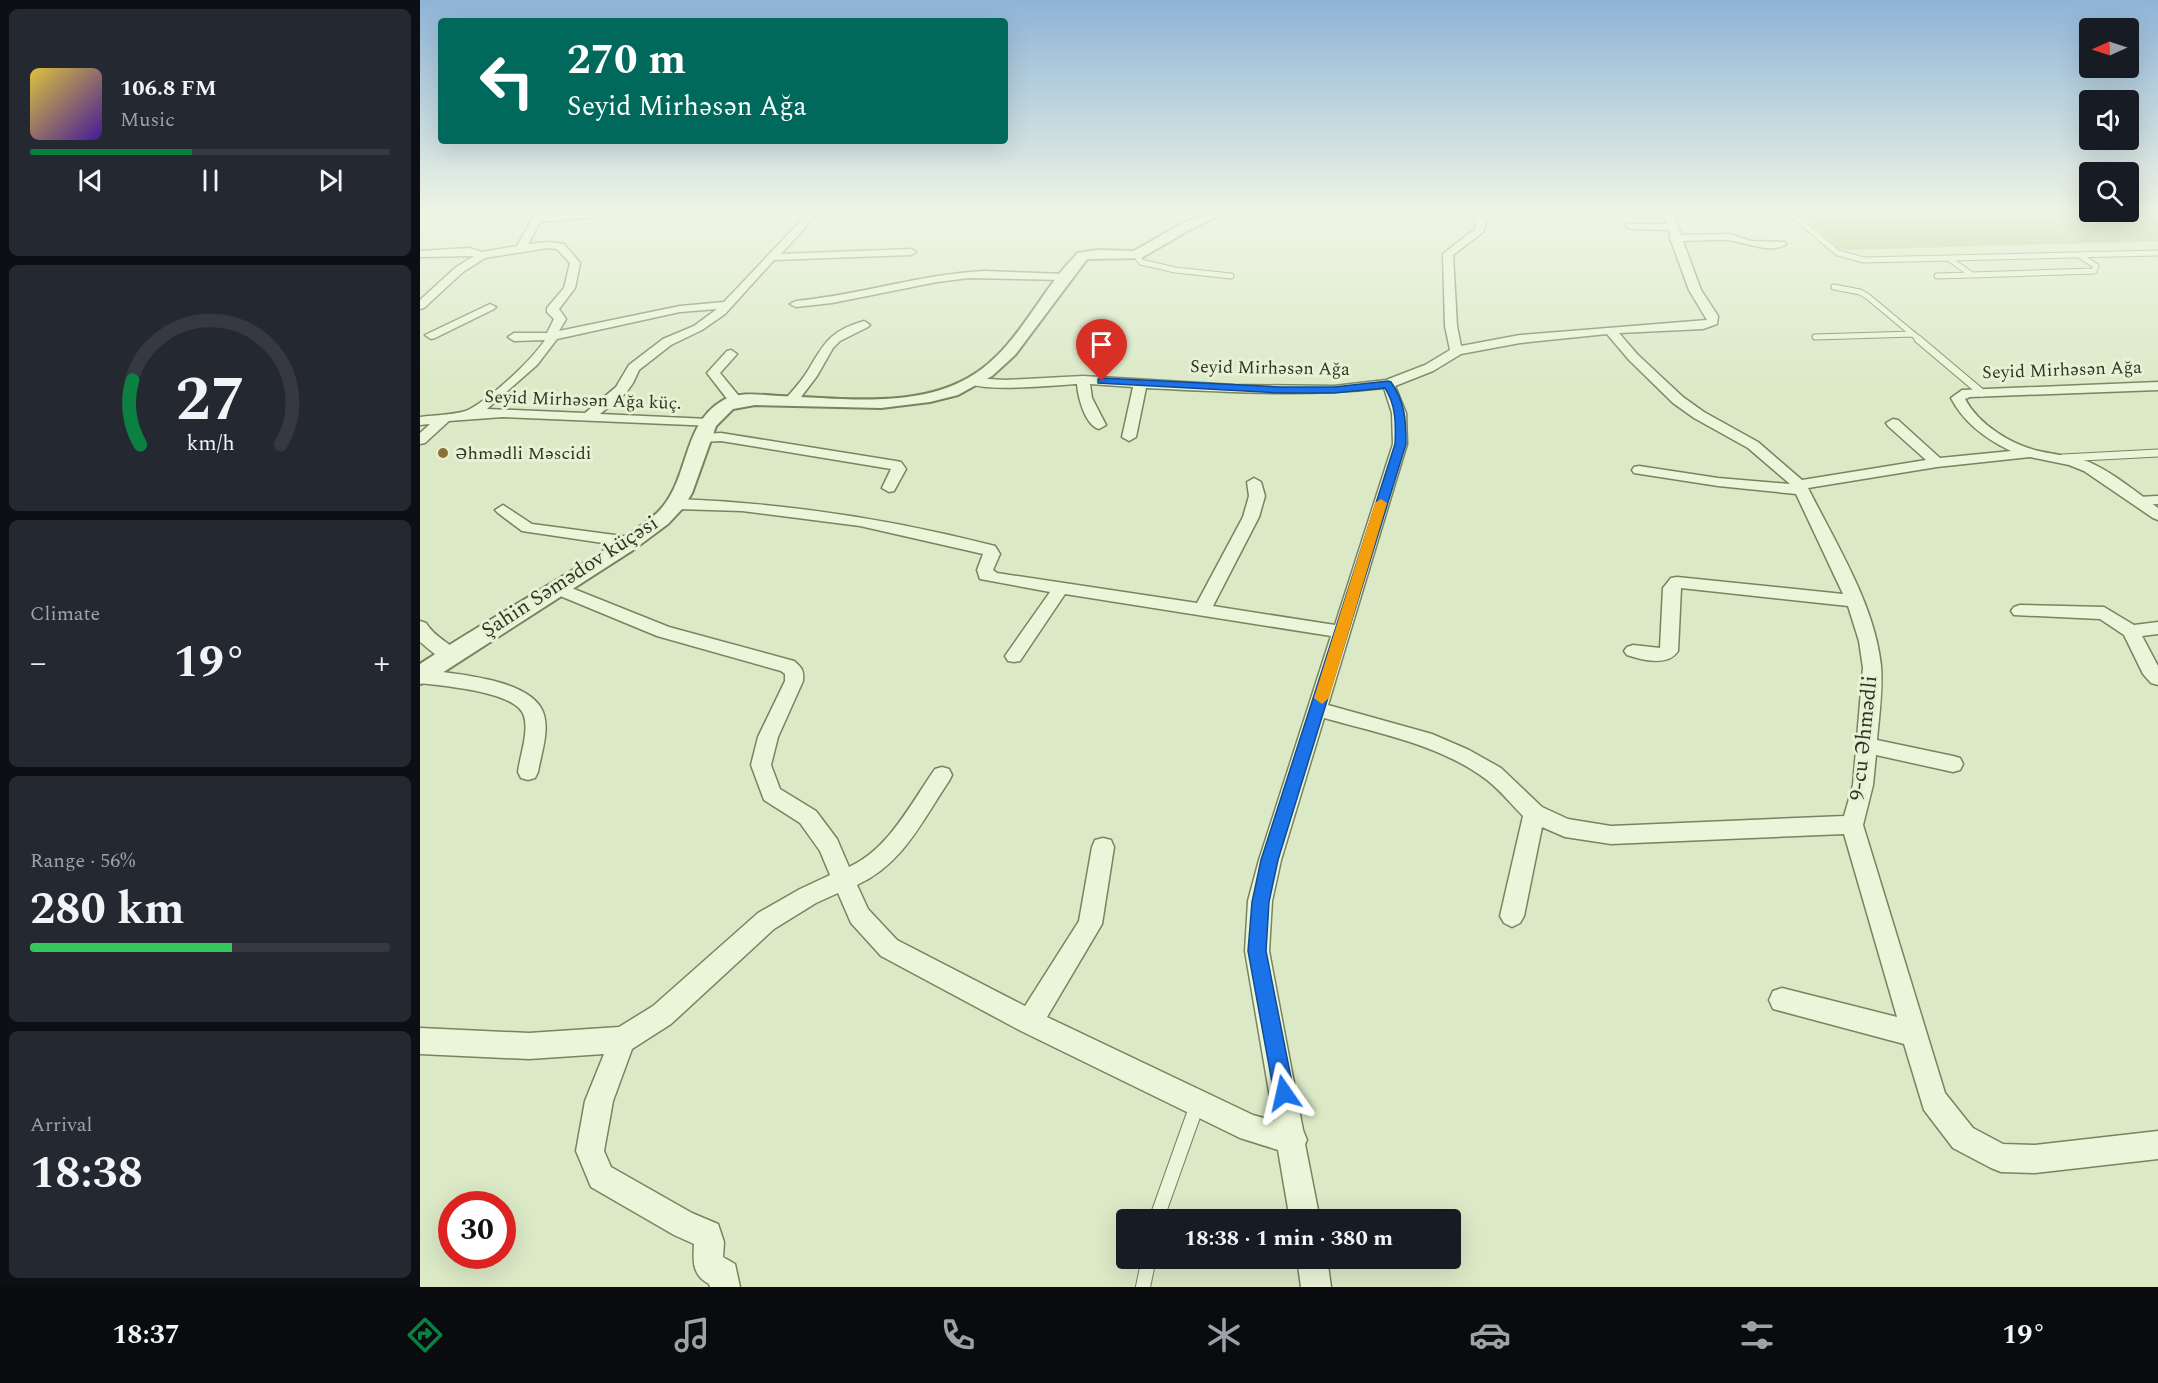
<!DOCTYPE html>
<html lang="en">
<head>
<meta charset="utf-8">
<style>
	body { margin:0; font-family:Spectral,serif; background:#242831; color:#f1f3f6; height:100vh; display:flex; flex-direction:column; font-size:22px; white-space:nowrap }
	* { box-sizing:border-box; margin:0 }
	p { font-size:20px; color:#9ea1a6 }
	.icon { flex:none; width:33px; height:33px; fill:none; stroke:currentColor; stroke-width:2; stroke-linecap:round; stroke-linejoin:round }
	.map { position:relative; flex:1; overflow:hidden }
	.panel { display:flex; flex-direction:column; gap:9px; padding:9px; background:#0d0f14; width:420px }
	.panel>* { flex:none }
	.banner { position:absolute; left:18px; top:18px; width:570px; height:126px; border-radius:6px; box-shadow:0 6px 24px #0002; background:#00695c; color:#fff; overflow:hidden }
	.needle { width:39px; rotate:267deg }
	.fabs { position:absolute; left:1659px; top:18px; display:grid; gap:12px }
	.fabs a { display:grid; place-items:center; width:60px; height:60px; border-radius:6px; background:#171b24; box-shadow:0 6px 24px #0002; font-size:30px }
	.speed { position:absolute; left:18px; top:1191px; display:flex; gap:12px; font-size:30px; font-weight:700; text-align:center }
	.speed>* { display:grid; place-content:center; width:78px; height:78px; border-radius:50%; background:#171b24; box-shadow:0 6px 24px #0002; line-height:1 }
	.speed .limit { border:9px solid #d22; background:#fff; color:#111 }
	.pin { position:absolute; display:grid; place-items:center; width:51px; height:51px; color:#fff; margin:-62px -26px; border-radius:50% 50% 50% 0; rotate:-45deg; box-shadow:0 0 6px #0007 }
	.pin .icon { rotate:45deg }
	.me { position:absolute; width:66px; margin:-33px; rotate:349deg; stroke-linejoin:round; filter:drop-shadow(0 0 4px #0008) }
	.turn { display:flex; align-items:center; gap:21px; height:126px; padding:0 30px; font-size:27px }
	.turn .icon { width:78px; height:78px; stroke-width:2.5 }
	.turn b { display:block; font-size:42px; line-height:51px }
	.big { font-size:45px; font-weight:700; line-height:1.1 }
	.panel .card { flex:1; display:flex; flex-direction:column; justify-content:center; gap:9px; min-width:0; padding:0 21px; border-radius:9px; background:#242831 }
	.panel .dial { align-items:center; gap:0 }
	.dial svg { height:156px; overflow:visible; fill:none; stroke:#363941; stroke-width:7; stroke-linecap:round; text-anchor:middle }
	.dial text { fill:#f1f3f6; stroke:none }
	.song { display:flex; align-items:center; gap:18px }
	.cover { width:72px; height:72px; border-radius:9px; background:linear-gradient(135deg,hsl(50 70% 55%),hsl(260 70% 35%)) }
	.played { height:6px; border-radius:3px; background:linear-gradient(90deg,#0b8043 45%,#363941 45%) }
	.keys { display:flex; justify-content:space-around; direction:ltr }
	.heat { display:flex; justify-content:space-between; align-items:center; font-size:33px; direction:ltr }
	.charge { height:9px; border-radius:4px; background:linear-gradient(90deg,#34c759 56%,#363941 0) }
	.trip { position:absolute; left:696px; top:1209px; width:345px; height:60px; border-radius:6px; background:#171b24; box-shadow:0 6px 24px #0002; font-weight:700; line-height:60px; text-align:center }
	.tabs { display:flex; height:96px; justify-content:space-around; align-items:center; background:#090b0e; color:#9ea1a6 }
	.tabs .icon { width:42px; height:42px }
	.tabs .active { color:#0b8043 }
	.tabs b { font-size:27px; color:#f1f3f6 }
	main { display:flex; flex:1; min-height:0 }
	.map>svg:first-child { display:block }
	.cemetery { fill:#a0bc9a }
	.building { fill:#bbc381 }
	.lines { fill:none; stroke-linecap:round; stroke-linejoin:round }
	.service-far3-casing { stroke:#7a825e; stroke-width:7 }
	.service-far2-casing { stroke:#7a825e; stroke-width:9 }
	.service-far1-casing { stroke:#7a825e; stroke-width:11 }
	.service-casing { stroke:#7a825e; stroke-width:16 }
	.minor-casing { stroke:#7a825e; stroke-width:3 }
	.tertiary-casing { stroke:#7a825e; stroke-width:4 }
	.service-far3 { stroke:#eaf5d9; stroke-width:5 }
	.service-far2 { stroke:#eaf5d9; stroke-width:7 }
	.service-far1 { stroke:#eaf5d9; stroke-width:8 }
	.service { stroke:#eaf5d9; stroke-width:14 }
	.minor { fill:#eaf5d9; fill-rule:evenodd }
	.tertiary { fill:#eaf5d9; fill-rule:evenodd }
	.route { fill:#1a73e8; stroke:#114b97; stroke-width:1.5 }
	.slow { fill:#f59e0b }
	.poi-dot { fill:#8b7035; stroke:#e6f1d5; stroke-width:2 }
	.labels { text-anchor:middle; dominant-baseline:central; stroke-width:6; stroke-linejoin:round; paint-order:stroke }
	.far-street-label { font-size:18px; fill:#313420; stroke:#e6f1d5 }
	.far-poi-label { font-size:18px; fill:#313420; stroke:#e6f1d5; text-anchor:start }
	.street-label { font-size:21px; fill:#313420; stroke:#e6f1d5 }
</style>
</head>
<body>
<main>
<section class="panel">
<div class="card">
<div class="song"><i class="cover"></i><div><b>106.8 FM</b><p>Music</p></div></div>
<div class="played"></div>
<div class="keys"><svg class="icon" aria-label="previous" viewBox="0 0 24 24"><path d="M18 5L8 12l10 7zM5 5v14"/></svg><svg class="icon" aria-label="pause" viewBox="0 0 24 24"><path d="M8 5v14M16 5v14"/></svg><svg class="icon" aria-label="next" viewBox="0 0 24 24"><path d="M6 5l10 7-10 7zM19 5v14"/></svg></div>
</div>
<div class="card dial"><svg viewBox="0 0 100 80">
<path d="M14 69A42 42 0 1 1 86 69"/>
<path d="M14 69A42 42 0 0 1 10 36" stroke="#0b8043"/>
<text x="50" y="56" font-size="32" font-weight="700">27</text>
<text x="50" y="72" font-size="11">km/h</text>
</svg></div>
<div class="card"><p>Climate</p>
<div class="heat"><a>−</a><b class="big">19°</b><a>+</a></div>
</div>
<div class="card"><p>Range · 56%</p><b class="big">280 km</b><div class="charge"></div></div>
<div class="card"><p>Arrival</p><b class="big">18:38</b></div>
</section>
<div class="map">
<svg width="1738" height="1287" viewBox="0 0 1738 1287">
	<rect width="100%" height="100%" fill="#dbe9c6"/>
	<!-- cemetery -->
	<path class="cemetery" d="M 404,212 L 506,212 C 474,227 432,220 398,219 Z"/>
	<!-- building -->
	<path class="building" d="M 1377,212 L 1724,212 L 1738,219 L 1738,241 L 1427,250 L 1420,249 Z"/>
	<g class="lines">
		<!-- service-far3 casing -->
		<g class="service-far3-casing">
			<path id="service-far3" d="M 1369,212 L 1418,253 L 1444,260 L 1738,253
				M 716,255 L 721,262 L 755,270 L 811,276
				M 1528,258 L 1552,275 L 1674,271 L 1676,266 L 1659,255
				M 1517,276 L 1552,275
				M 1414,287 L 1440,292 L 1447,296 L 1500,340
				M 1395,337 L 1493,334"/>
		</g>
		<!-- service-far2 casing -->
		<g class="service-far2-casing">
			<path id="service-far2" d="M 1498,339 L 1562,393
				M 1643,458 L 1738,453
				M 1718,501 L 1738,500"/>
		</g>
		<!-- service-far1 casing -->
		<g class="service-far1-casing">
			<path id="service-far1" d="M 1718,501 L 1738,500"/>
		</g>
		<!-- service casing -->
		<g class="service-casing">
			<path id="service" d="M 736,1220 L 777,1105
				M 723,1287 L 729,1258"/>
		</g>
		<!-- minor casing -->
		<g class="minor-casing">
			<path id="minor" d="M 116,212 L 126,212 L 124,216 L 201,212 L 197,215 L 120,222 L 108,244 L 128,242 L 144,244 L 160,263 L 155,288 L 139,309 L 146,319 L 139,331 L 260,306 L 304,302 L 389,212 L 399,212 L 361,254 L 491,249 L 496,252 L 491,255 L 354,260 L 305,314 L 282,330 L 251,345 L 219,370 L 213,383 L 206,393 L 180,414 L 289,419 L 294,420 L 296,423 L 294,426 L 83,417 L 29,421 L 5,443 L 0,444 L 0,433 L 10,424 L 0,425 L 0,417 C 13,415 40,415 50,409 C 72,397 111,361 125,340 L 94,341 L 88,337 L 94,333 L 127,333 L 134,319 L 127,312 L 127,308 L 144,288 L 150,263 L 137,249 L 128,248 L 65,258 L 43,272 L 4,308 L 0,309 L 0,300 L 35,268 L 54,256 L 0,257 L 0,251 L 49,248 L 62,252 L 97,246 ZM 297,309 L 274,326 L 243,339 L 209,365 L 196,387 L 165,413 L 67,409 L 117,365 L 137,339 L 260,312 Z
				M 1049,212 L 1058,212 L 1066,222 L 1063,232 L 1033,255 L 1037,326 L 1041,346 L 1100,335 L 1287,320 L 1269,290 L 1250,238 L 1249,230 L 1210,229 L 1205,226 L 1207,224 L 1247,224 L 1243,212 L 1253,212 L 1261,235 L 1309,234 L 1331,241 L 1365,242 L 1366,244 C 1351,255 1323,241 1306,240 C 1292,239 1277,241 1263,241 L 1281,290 L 1298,316 L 1297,324 L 1283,329 L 1199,333 L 1217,354 L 1263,397 L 1284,412 L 1338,442 L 1382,480 L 1506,460 L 1468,426 L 1466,423 L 1473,419 L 1478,420 L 1520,458 L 1591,451 C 1566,439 1544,423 1531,398 L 1542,390 L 1738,382 L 1738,390 L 1550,397 L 1545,399 C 1559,425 1592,445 1619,451 C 1636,455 1653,456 1669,462 C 1694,473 1716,492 1738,508 L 1738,520 L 1733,518 L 1664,471 L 1649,465 L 1610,457 L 1517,467 L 1388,488 C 1415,542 1455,605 1461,666 C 1463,690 1459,716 1457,740 L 1533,756 L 1540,758 L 1543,764 L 1540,770 L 1533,772 L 1456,755 L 1453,785 L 1443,825 L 1525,1093 L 1553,1128 L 1583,1144 L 1615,1145 L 1738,1131 L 1738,1159 L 1615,1173 L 1581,1172 L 1571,1168 L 1533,1148 L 1504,1110 L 1484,1044 L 1353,1009 L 1349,1000 L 1353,991 L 1362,988 L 1477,1017 L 1424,834 L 1191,844 L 1145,837 L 1122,827 L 1104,916 L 1100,923 L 1092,927 L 1084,923 L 1080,916 L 1103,816 C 1091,804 1080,790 1067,780 C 1021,745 958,733 904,718 L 861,860 L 852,901 L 849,951 L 883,1130 L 887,1140 L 885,1144 L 900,1220 L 870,1220 L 858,1150 L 820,1138 L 601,1031 L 461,956 L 431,923 L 418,893 L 396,903 L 354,929 L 251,1024 L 212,1049 L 193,1101 L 184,1151 L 191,1167 L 272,1213 L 298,1224 L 304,1242 L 303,1257 L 315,1264 L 320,1287 L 290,1287 L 289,1284 C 272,1275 273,1261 274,1244 L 254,1235 L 171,1187 L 156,1151 L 165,1101 L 184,1054 L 109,1059 L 0,1054 L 0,1028 L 109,1033 L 199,1027 L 233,1006 L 338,913 L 380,889 L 410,875 L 400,851 L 380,823 L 344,800 L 331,765 L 338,737 L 365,681 L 365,674 L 361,671 L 237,636 L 133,593 L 131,589 L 133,585 L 139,583 L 249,627 L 374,661 C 382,668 384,670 383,681 L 358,737 L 351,765 L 360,789 L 396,811 L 417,839 L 429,867 C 469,849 491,803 515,769 L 522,767 L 529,769 L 532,775 L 529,781 C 502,821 483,864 437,885 L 448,909 L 477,940 L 605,1006 L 659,921 L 672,847 L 675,840 L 683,838 L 691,840 L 694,847 L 682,924 L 627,1017 L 833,1115 L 854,1121 L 825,951 L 828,901 L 839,860 L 911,636 L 645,594 L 600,661 L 594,662 L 588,661 L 585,656 L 630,592 L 560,579 L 557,570 L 563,554 L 440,526 L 322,511 L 257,509 L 249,504 L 257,499 C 365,503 470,519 575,546 L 580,554 L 573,570 L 577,573 L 777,603 L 823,517 L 829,496 L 827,482 L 834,478 L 841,482 L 845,496 L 839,517 L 793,606 L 915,625 L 973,444 L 972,413 L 964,388 C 884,397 805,392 726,388 L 716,437 L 709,441 L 702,437 L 713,387 L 670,384 L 672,398 L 686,425 L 679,429 C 665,425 658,397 657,384 C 637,385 559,393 547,382 L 553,378 L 585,380 L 663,376 L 814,385 L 914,386 L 966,380 L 1005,365 L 1030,350 L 1025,326 L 1023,254 L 1055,229 L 1056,222 ZM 1187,334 L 1209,360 L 1253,403 L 1274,418 L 1328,448 L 1370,484 L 1298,478 L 1219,466 L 1214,467 L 1212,470 L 1214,473 L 1298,486 L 1376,494 L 1423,594 L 1257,577 L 1251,578 L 1243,588 L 1240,648 L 1213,645 L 1207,647 L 1204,651 L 1207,655 C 1222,660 1248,667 1258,651 L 1261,588 L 1428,606 L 1439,641 L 1443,668 L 1433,785 L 1424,816 L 1191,826 L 1148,819 L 1122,807 L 1081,768 L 1049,750 L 1012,734 L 908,705 L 987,444 L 986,413 L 975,386 L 1013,371 L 1041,354 L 1100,343 Z
				M 565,271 L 646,274 L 651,277 L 646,280 L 549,278 L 517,282 L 412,303 L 376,307 L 370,304 L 376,301 C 440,295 501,274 565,271 Z
				M 70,304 L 76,307 L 74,309 L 15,338 L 11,339 L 5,335 Z
				M 444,321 L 450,325 L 448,327 L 420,341 L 413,348 L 397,376 L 375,405 L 365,405 L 363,402 C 371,392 380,383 387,372 C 404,344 409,331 444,321 Z
				M 311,350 L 317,354 L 300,373 L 323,401 L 316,405 L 311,404 L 287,373 L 307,351 Z
				M 301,433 L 476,461 L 481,462 L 486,469 L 474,491 L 469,492 L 462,488 L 471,469 L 301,441 L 282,442 L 275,438 L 282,434 Z
				M 83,505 L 112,524 L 210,537 L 218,542 L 210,547 L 102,531 L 78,513 L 75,510 Z
				M 1600,605 L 1684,607 L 1714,625 L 1738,622 L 1738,634 L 1722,636 L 1738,666 L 1738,685 L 1731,683 L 1723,674 L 1704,635 L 1680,619 L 1594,615 L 1591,611 L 1594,607 Z
				M 0,621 L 6,623 C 16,639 31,642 39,655 L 36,660 C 22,664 11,650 0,642 Z
				M 0,669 C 32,674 110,678 123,712 C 130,730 121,754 118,772 L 115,778 L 108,780 L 101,778 L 98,772 C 100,755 109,733 104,716 C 97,691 22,686 0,683 Z
				M 877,1258 L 907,1258 L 911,1287 L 881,1287 Z"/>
		</g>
		<!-- tertiary casing -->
		<g class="tertiary-casing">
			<path id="tertiary" d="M 789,212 L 806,212 L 769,230 L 721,258 L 667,259 L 595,355 L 572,376 L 538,395 L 510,402 L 461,408 L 335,405 L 313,409 L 296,426 L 272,493 L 263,508 L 248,524 L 213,550 L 8,682 L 0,684 L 0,664 C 54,628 111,597 166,562 C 190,546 216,532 237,513 C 270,482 261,425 302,401 C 319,391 341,395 360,396 C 420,398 493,409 548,378 C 598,350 618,292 658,253 L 678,250 L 714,251 L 761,224 Z"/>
		</g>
		<!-- service-far3 -->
		<use href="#service-far3" class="service-far3"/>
		<!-- service-far2 -->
		<use href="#service-far2" class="service-far2"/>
		<!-- service-far1 -->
		<use href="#service-far1" class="service-far1"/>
		<!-- service -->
		<use href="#service" class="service"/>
		<!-- minor -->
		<use href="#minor" class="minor"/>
		<!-- tertiary -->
		<use href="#tertiary" class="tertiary"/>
	</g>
	<!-- sky -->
	<linearGradient id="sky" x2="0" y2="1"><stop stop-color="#8eb4d7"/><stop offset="0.54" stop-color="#eff5e5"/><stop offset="1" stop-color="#eff5e5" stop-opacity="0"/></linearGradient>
	<rect width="1738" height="393" fill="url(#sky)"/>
	<!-- route -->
	<path class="route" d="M 682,378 L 861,387 L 914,387 L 968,381 L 971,382 C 985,402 986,420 986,444 L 858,860 L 849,902 L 846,951 L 874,1093 L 871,1100 L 864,1103 L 857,1100 L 854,1093 L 828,951 L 832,902 L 841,860 L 975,444 C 976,424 976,405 965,388 L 914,393 L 861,393 L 678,383 L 678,379 Z"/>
	<!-- slow -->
	<path class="slow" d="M 961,499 L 967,503 L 909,698 L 902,704 L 894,698 L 955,503 Z"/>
	<!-- markers -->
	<circle class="poi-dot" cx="23" cy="453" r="6"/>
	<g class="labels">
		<!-- far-street labels -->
		<g class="far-street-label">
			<text transform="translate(850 368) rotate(1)">Seyid Mirhəsən Ağa</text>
			<text transform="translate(1642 370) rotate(-2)">Seyid Mirhəsən Ağa</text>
			<text transform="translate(163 400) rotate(2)">Seyid Mirhəsən Ağa küç.</text>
		</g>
		<!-- far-poi labels -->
		<g class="far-poi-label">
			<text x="35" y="453">Әhmәdli Mәscidi</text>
		</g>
		<!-- street labels -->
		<g class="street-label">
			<text transform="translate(150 577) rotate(-33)">Şahin Səmədov küçəsi</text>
			<text transform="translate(1444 738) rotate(-84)">9-cu Əhmədli</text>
		</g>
	</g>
</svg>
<div class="fabs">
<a><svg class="needle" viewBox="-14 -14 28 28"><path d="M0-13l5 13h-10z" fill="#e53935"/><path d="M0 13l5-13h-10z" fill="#9ea1a6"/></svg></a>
<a><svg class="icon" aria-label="sound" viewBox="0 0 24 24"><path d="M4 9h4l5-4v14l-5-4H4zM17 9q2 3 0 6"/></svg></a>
<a><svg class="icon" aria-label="search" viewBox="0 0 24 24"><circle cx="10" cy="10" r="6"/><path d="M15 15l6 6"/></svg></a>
</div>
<div class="speed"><div class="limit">30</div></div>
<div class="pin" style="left:682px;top:381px;background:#d93025"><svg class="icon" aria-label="arrive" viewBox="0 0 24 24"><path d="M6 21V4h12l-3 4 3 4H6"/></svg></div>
<svg class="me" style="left:864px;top:1093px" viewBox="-20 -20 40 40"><path d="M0-17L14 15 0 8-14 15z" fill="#1a73e8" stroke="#fff" stroke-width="4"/></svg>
<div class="trip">18:38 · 1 min · 380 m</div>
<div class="banner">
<div class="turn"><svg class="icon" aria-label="left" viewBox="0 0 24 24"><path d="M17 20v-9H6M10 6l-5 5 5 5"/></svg><div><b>270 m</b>Seyid Mirhəsən Ağa</div></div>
</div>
</div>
</main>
<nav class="tabs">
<b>18:37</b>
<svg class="icon active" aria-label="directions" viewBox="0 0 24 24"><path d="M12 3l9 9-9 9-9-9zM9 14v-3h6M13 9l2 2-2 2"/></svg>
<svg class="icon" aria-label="music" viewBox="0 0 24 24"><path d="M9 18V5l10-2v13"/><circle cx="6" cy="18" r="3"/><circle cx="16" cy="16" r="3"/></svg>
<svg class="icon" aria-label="phone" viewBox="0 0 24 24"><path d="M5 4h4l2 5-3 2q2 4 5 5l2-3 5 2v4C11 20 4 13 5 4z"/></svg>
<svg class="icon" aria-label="climate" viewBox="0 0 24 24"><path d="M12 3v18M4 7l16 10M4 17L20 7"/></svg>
<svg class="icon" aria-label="car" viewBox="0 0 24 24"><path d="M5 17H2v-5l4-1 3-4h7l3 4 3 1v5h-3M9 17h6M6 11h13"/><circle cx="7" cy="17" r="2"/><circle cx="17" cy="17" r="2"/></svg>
<svg class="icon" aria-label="filters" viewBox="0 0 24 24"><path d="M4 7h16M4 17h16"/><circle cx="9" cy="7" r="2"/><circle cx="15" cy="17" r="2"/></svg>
<b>19°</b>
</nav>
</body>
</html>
